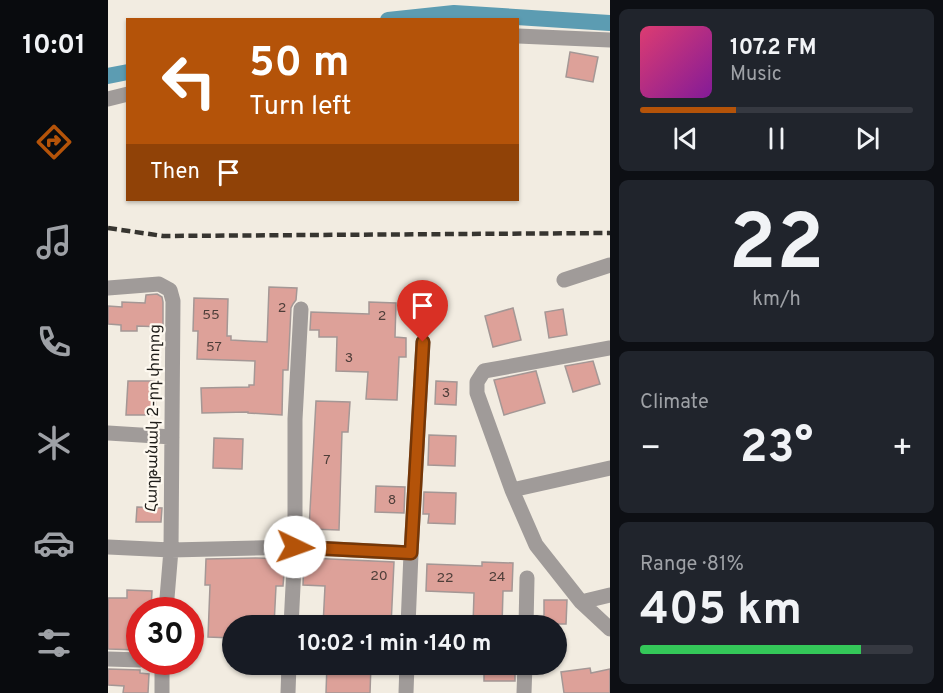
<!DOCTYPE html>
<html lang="en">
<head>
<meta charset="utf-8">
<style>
	body { margin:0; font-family:Overpass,"Noto Sans Armenian",sans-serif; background:#20242c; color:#f1f3f6; height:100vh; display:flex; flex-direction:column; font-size:22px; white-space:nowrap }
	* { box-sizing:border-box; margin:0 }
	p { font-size:20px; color:#9ea1a6 }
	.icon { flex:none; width:33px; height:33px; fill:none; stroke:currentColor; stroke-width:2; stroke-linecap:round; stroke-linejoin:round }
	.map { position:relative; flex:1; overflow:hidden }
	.drawer { display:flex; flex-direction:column; gap:9px; padding:9px; background:#0d0f14; width:333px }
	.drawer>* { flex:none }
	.top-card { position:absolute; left:18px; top:18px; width:393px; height:183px; border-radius:0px; box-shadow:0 2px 4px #0004; background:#b45309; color:#fff; overflow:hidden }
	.speed { position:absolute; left:18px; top:597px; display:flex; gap:12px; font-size:30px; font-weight:700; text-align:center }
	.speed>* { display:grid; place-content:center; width:78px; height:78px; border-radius:50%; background:#171b24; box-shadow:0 2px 4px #0004; line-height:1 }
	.speed .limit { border:9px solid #d22; background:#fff; color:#111 }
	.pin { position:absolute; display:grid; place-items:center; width:51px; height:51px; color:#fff; margin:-62px -26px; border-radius:50% 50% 50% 0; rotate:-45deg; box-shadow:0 0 6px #0007 }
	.pin .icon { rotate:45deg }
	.me { position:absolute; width:66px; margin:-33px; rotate:93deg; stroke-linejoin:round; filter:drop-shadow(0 0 4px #0008) }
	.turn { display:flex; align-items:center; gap:21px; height:126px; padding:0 24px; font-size:27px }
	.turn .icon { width:78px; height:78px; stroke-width:2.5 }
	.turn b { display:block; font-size:42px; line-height:51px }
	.then { display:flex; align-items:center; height:57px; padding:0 24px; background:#0003; gap:12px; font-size:22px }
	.big { font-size:45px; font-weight:700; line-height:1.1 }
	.drawer .card { flex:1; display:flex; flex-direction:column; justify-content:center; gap:9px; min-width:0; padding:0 21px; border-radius:9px; background:#20242c }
	.drawer .dial { align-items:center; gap:0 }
	.dial b { font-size:78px; line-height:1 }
	.song { display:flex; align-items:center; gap:18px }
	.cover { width:72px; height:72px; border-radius:9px; background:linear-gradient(135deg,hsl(340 70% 55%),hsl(290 70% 35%)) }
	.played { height:6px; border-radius:3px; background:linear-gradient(90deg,#b45309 35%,#363941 35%) }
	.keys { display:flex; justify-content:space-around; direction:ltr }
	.heat { display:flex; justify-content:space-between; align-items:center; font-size:33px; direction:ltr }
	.charge { height:9px; border-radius:4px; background:linear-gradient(90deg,#34c759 81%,#363941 0) }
	.trip { position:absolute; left:114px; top:615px; width:345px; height:60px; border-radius:30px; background:#171b24; box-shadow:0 2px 4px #0004; font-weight:700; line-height:60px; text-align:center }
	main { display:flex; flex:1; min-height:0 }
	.tab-bar { display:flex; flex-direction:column; width:108px; justify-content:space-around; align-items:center; background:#090b0e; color:#9ea1a6 }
	.tab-bar .icon { width:42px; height:42px }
	.tab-bar .on { color:#b45309 }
	.tab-bar b { font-size:27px; color:#f1f3f6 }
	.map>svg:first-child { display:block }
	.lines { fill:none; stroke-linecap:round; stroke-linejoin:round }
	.canal { stroke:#5c9cb2; stroke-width:16 }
	.building { fill:#dda199; stroke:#a49795; stroke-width:1.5 }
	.minor { stroke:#a09b99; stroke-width:15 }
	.rail { stroke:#373530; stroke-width:4.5; stroke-dasharray:9 4.5; stroke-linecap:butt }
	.route-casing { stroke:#753606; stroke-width:15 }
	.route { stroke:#b45309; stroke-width:10 }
	.labels { text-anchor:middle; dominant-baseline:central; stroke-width:4.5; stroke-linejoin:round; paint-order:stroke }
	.number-label { font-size:14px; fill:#4e3e39 }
	.street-label { font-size:16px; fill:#1f1d19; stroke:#fef9f0 }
</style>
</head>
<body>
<main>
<nav class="tab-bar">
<b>10:01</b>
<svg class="icon on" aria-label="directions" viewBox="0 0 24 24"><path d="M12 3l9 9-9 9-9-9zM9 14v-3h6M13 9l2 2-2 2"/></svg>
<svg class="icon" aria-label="music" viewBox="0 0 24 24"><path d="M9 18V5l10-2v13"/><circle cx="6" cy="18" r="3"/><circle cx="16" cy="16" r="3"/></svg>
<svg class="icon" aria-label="phone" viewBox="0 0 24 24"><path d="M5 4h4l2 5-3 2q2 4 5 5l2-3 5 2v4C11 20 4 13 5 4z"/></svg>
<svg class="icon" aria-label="climate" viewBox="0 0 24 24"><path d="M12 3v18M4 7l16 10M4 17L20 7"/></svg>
<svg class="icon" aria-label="car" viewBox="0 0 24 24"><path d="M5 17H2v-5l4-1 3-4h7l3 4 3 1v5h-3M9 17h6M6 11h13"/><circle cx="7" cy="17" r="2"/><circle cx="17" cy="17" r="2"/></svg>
<svg class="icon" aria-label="filters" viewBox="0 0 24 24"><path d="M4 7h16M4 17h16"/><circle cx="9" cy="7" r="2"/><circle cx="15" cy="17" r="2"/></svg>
</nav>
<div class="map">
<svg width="502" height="693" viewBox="0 0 502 693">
	<rect width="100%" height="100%" fill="#f2ece1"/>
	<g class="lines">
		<!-- canal -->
		<path class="canal" d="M 280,20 L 346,13 L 502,23
			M 0,76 L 20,72"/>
	</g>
	<!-- building -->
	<path class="building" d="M 462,52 L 490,57 L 485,82 L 458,77 Z
		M 161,287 L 189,288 L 188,300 L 185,304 L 183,308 L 180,370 L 175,370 L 174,415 L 140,413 L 140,412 L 94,413 L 93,388 L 141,387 L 141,385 L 146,385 L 147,361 L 89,359 L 90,331 L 85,331 L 86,298 L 120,299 L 119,336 L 123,336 L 123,340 L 159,342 Z
		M 49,294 L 54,297 L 55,302 L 55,327 L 29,326 L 29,331 L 13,331 L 13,325 L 0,324 L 0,306 L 14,307 L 14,302 L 37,303 L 38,295 Z
		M 261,302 L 288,303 L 287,337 L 298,338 L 298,357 L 291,357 L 289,400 L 258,399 L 260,372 L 228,371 L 229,337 L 211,337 L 211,330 L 202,330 L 203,312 L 261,314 Z
		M 405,308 L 413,340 L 385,347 L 377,316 Z
		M 455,309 L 459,335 L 441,338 L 437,312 Z
		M 485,361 L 492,384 L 465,392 L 457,366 Z
		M 428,371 L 437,403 L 396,415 L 386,380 Z
		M 20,381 L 49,381 L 47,415 L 18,415 Z
		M 328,381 L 349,382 L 348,405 L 327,404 Z
		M 208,401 L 242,402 L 240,432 L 234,432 L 231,530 L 201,529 Z
		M 321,435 L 348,436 L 347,466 L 320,465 Z
		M 106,438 L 135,439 L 134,469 L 105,468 Z
		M 268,486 L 297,487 L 296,513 L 267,512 Z
		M 316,492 L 348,493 L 347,524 L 320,523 L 321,514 L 315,514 Z
		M 29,507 L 54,508 L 53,522 L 28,522 Z
		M 148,558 L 177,559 L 175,586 L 168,586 L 166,626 L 124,626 L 124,638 L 100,637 L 102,585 L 97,585 L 98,559 Z
		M 201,558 L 286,562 L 283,626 L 215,626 L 217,586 L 195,585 L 196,560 L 201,560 Z
		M 374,562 L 405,563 L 404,591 L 395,591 L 394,626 L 365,626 L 366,593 L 318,591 L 319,564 L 374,566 Z
		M 19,590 L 44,591 L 43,610 L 32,610 L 32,650 L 0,649 L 0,598 L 19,598 Z
		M 436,600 L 459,600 L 458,624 L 436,624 Z
		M 219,664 L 263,664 L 262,693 L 218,693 Z
		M 376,664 L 407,664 L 407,681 L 376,681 Z
		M 482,668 L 483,673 L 502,669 L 502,693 L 456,693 L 453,672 Z
		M 0,669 L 32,670 L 32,673 L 41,674 L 40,693 L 15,693 L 16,686 L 0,685 Z"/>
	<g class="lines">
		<!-- minor -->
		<path class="minor" d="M 410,36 L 502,40
			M 0,99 L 20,94
			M 456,280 L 502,265
			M 0,288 L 51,284 L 62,290 L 65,301 L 63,550 L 58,610
			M 502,348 L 376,371 L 369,382 L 369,393 L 404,490 L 428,545 L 473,602 L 502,629
			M 0,433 L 64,437
			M 404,490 L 502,468
			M 0,547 L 63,550 L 187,547 L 303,553
			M 473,602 L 502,595
			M 183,626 L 187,547 L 187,419 L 193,309
			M 300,626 L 303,553 L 315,342
			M 418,626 L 419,578
			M 0,659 L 32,660
			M 53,662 L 54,662 L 54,693
			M 180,693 L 181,664
			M 298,693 L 299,664
			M 416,693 L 417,664"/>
		<!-- rail -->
		<path class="rail" d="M 0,228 L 55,236 L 502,233"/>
	</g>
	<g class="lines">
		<!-- route casing -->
		<g class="route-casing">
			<path id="route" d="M 187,547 L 303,553 L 315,342"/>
		</g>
		<!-- route -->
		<use href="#route" class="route"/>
	</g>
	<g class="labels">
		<!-- number labels -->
		<g class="number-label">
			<text x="174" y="308">2</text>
			<text x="103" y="315">55</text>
			<text x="274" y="316">2</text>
			<text x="106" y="347">57</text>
			<text x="241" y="358">3</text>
			<text x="338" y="393">3</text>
			<text x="219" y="460">7</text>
			<text x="284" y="500">8</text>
			<text x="271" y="576">20</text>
			<text x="389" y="577">24</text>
			<text x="337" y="578">22</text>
		</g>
		<!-- street labels -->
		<g class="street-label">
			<text transform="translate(46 418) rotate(-89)">Հաղթանակ 2-րդ փողոց</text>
		</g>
	</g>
</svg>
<div class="speed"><div class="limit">30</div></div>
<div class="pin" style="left:315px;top:342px;background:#d93025"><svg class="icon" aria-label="arrive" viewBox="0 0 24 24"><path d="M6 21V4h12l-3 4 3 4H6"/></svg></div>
<svg class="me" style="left:187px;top:547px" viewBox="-20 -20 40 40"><circle r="19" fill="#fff"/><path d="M0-13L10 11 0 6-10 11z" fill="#b45309"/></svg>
<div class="trip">10:02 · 1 min · 140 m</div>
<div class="top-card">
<div class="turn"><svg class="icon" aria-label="left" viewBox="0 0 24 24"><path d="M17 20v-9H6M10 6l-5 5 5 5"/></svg><div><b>50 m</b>Turn left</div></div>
<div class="then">Then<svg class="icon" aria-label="arrive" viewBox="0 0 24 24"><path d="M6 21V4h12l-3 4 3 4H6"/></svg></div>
</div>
</div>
<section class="drawer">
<div class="card">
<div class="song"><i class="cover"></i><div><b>107.2 FM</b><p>Music</p></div></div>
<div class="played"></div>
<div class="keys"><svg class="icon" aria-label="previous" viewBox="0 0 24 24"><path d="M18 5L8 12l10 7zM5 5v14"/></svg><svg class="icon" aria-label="pause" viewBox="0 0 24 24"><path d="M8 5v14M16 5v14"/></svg><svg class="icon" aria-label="next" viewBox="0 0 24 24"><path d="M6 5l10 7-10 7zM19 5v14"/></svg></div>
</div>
<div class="card dial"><b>22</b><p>km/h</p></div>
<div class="card"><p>Climate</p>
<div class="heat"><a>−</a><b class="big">23°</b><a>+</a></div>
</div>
<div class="card"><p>Range · 81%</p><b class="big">405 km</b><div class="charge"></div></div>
</section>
</main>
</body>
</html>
